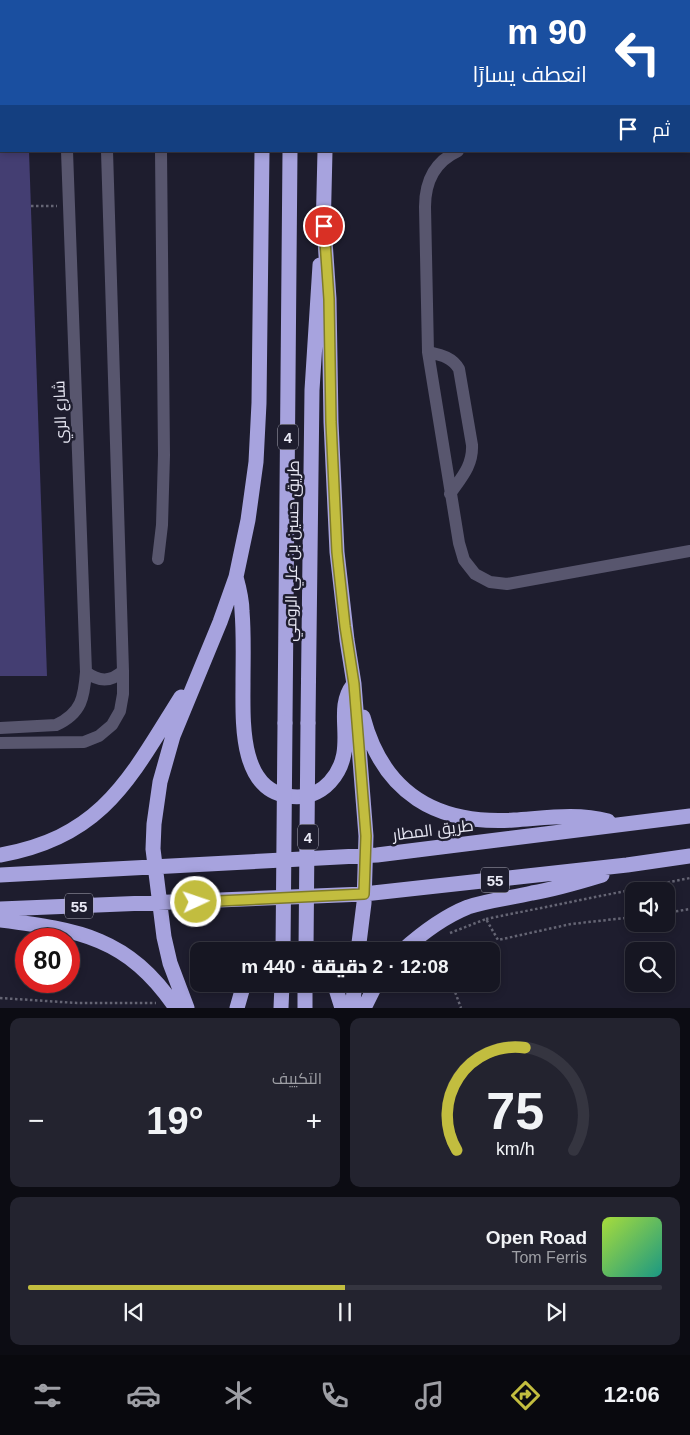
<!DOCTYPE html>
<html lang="ar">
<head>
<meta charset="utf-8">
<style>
	body { margin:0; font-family:Arial,Cairo,sans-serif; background:#23232f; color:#f1f3f6; direction:rtl; height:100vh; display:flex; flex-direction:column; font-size:19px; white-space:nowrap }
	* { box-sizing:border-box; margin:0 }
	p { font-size:16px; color:#9e9fa5 }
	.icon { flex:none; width:28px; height:28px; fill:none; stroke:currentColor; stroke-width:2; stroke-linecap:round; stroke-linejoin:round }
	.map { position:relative; height:1008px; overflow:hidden; direction:ltr }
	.side { display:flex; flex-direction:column; gap:10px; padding:10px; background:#0c0c13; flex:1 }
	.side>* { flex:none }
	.top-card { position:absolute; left:0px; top:0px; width:690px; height:152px; box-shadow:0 2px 8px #0003,0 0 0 1px #353540; direction:rtl; background:#1a4fa0; color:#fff; overflow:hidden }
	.tools { position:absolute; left:625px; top:882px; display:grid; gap:10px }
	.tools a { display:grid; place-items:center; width:50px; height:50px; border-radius:10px; background:#161622; box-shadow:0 2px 8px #0003,0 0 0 1px #353540; font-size:25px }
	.speed { position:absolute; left:15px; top:928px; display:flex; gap:10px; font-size:25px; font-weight:700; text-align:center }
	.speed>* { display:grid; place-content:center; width:65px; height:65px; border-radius:50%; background:#161622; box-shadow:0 2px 8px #0003,0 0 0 1px #353540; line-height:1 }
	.speed .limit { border:8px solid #d22; background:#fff; color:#111 }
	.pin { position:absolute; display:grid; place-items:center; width:42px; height:42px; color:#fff; margin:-21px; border:2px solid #fff; border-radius:50%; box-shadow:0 1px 5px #0007 }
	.me { position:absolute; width:55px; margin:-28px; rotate:87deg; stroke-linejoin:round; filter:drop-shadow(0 0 4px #0008) }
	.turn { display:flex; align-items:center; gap:18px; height:105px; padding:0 20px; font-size:22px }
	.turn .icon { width:65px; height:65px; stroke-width:2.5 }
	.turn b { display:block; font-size:35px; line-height:42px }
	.then { display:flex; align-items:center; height:48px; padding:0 20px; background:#0003; gap:10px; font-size:19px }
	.big { font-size:38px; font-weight:800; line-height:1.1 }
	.side .widget { flex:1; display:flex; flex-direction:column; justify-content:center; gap:8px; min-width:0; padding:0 18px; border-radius:10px; background:#23232f }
	.side .dial { align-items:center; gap:0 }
	.dial svg { height:130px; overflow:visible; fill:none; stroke:#353540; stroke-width:7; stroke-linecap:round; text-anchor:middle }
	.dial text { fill:#f1f3f6; stroke:none }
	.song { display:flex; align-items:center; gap:15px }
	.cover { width:60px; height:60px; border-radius:8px; background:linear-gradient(135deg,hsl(80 70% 55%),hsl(170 70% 35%)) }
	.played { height:5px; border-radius:2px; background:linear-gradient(90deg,#c2bd3f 50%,#353540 50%) }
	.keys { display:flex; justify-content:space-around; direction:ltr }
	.heat { display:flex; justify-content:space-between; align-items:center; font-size:28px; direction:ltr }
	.side .tiles { flex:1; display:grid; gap:10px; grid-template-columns:1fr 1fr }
	.widget:last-child { grid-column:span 2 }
	.trip { position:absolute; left:190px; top:942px; width:310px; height:50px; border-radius:10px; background:#161622; box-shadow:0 2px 8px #0003,0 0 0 1px #353540; font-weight:800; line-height:50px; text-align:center; direction:rtl }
	.tab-bar { display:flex; height:80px; justify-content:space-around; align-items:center; background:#09090e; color:#9e9fa5 }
	.tab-bar .icon { width:35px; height:35px }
	.tab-bar .current { color:#c2bd3f }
	.tab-bar b { font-size:22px; color:#f1f3f6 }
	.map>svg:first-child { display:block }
	.building { fill:#443e72 }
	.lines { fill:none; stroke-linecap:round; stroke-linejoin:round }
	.path { stroke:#656574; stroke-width:2.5; stroke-dasharray:2.5 2.5; stroke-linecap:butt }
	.minor { stroke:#58566e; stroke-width:12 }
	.highway { stroke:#a7a3de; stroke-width:15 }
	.highway-bridge { stroke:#a7a3de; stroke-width:15 }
	.route-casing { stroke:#7e7b29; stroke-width:12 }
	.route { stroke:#c2bd3f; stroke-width:9 }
	.labels { text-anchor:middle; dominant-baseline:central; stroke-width:5; stroke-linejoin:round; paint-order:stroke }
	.shield { fill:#1e1d2e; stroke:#acacb9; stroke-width:1 }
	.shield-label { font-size:15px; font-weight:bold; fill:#e9e9f5 }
	.street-label { font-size:16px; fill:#e9e9f5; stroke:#1e1d2e }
</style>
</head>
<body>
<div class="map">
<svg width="690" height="1008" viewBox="0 0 690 1008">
	<rect width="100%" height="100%" fill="#1e1d2e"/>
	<!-- building -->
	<path class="building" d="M 0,151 L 29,151 L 47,676 L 0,676 Z"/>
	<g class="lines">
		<!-- path -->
		<path class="path" d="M 31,206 L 57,206
			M 666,913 L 690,909
			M 486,919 L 690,878
			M 450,933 L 486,919 L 498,940 L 571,924 L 634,917
			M 450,984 L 454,989 L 461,1008
			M 0,998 L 77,1003 L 156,1003"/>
		<!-- minor -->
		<path class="minor" d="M 92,0 L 93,1
			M 665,0 L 665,1
			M 180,1 L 180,0
			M 210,1 L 210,0
			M 689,6 L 690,6
			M 689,66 L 690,66
			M 689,104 L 690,104
			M 458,151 C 434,162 425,182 425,207 L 428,352 L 459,543 L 464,560 L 475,574 L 490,582 L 507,584 L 690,551
			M 428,352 C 441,355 452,357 459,369 L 472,445 C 473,466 461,478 450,494
			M 158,559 L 162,525 L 164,455 L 161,151
			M 86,672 C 99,682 111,682 123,671
			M 0,728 L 56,725 C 82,713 84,697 86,672 L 67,151
			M 0,743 L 84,742 L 99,736 L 112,725 L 120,711 L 123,694 L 123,671 L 107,151"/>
		<!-- highway -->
		<path class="highway" d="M 288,0 L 288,1
			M 267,1 L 267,0
			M 329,1 L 329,0
			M 324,226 L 329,299 L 331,422 L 337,552 L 347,640 L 354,684 L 366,836 L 364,903 L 358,951
			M 323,235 L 325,151
			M 236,577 C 239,588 242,599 242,611 C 244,635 243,659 243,683 C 243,720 239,789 288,796 C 304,799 319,794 330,782 C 360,749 332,712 353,685
			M 363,717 C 383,793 437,825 514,820 C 546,818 577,813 608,821
			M 285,723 L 290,151
			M 308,723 L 312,390 L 320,265
			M 0,855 C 103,837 130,778 181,697
			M 0,875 L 377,855 L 690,816
			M 0,909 L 364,894 L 627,865 L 690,856
			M 0,920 C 79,930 128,937 176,1008
			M 402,951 C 422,933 443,917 468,907 C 489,900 511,898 532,893 C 556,889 579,882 602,875
			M 333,984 L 336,989 L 342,1008
			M 187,1008 L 170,963 L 164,937 L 153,849 L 154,824 L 160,782 L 173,736 L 220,622 L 236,577 L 248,520 L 256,462 L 259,403 L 262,151
			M 237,1008 L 243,987 L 246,984
			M 281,1008 L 282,984
			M 305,1008 L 305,984
			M 352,1008 L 355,984
			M 364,1008 L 376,984"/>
		<!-- highway-bridge -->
		<path class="highway-bridge" d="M 283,951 L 285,723
			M 306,951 L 308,723"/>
	</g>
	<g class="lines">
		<!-- route casing -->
		<g class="route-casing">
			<path id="route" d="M 196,902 L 364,894 L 366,836 L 354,684 L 345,626 L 337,552 L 331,422 L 329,299 L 324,226"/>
		</g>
		<!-- route -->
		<use href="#route" class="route"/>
	</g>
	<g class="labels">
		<!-- shield labels -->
		<g class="shield">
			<rect x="278" y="424.5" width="20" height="25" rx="4"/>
			<rect x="298" y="824.5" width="20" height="25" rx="4"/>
			<rect x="481" y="867.5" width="28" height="25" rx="4"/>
			<rect x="65" y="893.5" width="28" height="25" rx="4"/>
		</g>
		<g class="shield-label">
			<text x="288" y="437">4</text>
			<text x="308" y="837">4</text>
			<text x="495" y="880">55</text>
			<text x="79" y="906">55</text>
		</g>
		<!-- street labels -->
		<g class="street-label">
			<text transform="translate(60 412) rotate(-92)">شارع الري</text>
			<text transform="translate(292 551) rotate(-89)">طريق حسين بن علي الرومي</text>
			<text transform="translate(433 830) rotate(-7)">طريق المطار</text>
		</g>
	</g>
</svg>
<div class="tools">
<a><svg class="icon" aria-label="sound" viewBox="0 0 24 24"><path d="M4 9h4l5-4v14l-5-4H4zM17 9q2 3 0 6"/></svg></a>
<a><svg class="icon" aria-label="search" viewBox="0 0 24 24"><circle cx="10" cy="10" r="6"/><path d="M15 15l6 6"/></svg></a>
</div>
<div class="speed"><div class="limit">80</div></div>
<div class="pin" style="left:324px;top:226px;background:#d93025"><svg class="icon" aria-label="arrive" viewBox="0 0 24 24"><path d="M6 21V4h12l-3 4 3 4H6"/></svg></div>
<svg class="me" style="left:196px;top:902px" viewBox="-20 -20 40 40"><circle r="17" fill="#c2bd3f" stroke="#fff" stroke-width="3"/><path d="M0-11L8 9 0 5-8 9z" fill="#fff"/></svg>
<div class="trip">12:08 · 2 دقيقة · 440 m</div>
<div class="top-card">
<div class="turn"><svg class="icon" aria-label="left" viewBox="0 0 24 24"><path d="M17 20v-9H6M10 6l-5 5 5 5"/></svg><div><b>90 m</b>انعطف يسارًا</div></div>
<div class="then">ثم<svg class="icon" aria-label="arrive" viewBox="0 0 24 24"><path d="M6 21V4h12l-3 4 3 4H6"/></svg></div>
</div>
</div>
<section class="side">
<div class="tiles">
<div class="widget dial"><svg viewBox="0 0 100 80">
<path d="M14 69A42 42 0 1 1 86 69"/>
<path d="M14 69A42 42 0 0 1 56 6" stroke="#c2bd3f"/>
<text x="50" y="56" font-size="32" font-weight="700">75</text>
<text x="50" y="72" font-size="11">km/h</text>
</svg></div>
<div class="widget"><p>التكييف</p>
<div class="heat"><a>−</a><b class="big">19°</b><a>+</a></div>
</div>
<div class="widget">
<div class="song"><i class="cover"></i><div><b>Open Road</b><p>Tom Ferris</p></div></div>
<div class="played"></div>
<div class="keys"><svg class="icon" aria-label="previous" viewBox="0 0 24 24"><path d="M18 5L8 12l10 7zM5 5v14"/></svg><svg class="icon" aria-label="pause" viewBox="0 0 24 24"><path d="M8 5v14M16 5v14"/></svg><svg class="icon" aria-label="next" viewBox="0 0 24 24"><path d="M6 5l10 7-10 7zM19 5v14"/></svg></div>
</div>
</div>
</section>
<nav class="tab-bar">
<b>12:06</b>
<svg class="icon current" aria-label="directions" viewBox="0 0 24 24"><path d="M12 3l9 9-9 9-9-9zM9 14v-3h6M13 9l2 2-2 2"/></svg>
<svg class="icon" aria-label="music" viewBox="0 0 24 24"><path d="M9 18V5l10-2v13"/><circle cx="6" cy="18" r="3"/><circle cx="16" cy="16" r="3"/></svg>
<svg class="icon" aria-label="phone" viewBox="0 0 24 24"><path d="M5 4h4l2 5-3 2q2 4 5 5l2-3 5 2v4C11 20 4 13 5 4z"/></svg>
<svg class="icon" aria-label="climate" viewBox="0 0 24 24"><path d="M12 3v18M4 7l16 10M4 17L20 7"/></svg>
<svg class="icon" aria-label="car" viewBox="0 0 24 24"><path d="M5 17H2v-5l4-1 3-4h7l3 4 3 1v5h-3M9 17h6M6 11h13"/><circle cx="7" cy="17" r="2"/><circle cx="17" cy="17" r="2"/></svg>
<svg class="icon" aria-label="filters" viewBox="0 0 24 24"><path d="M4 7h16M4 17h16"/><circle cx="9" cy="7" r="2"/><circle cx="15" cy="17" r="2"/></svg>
</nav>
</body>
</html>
